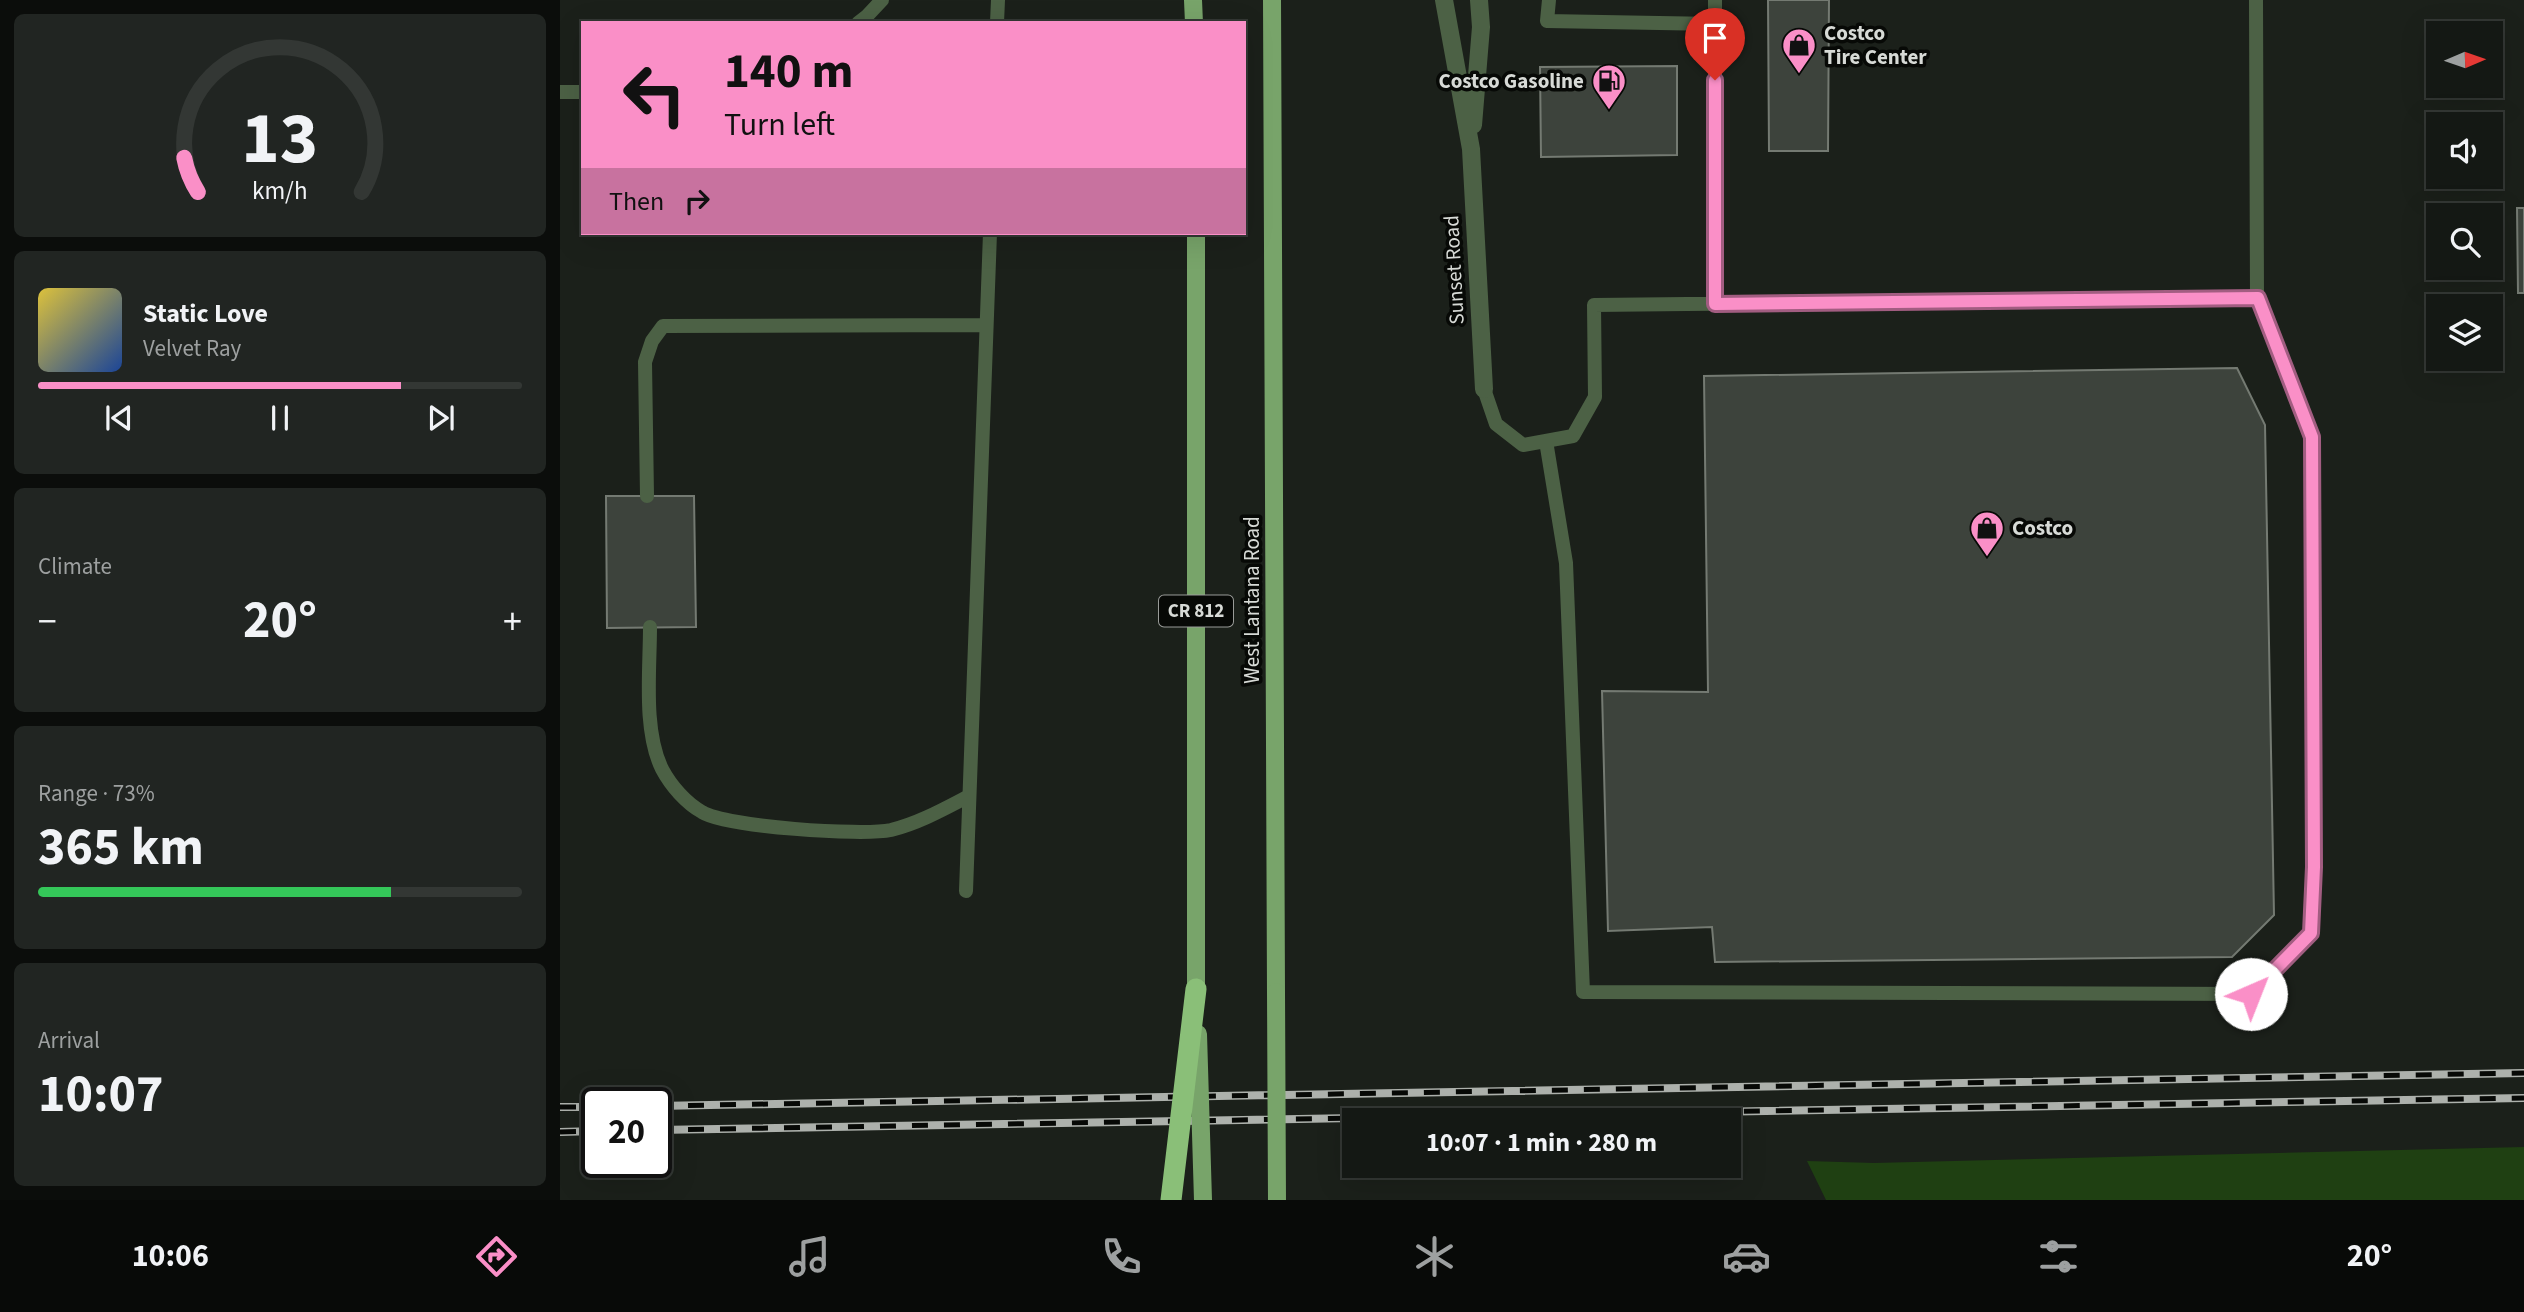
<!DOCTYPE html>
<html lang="en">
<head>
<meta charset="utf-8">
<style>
	body { margin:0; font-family:"Source Sans 3",sans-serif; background:#212522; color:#f1f3f6; height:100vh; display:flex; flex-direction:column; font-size:26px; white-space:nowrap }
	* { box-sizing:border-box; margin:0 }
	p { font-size:23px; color:#9da0a0 }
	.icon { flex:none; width:38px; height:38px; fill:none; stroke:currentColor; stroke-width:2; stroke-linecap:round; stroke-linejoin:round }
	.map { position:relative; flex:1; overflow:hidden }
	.drawer { display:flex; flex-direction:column; gap:14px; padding:14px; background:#0b0d0b; width:560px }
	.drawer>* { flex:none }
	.guide { position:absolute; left:21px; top:21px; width:665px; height:214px; border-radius:0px; box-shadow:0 7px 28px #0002,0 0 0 2px #333734; background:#fa8fc7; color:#111; overflow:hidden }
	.needle { width:46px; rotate:88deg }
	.controls { position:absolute; left:1866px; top:21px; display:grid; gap:14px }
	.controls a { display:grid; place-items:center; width:77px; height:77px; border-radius:0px; background:#141814; box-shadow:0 7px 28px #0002,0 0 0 2px #333734; font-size:35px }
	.speed { position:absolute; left:21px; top:1087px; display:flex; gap:14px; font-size:35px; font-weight:700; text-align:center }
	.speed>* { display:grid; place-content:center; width:91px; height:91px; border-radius:50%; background:#141814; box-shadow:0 7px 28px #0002,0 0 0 2px #333734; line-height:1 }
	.speed .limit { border:4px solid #111; border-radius:10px; background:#fff; color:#111 }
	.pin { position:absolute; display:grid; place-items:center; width:60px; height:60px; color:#fff; margin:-72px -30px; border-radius:50% 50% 50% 0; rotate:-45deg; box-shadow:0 0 7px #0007 }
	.pin .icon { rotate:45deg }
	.me { position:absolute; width:77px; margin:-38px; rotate:44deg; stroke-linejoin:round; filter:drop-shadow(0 0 5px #0008) }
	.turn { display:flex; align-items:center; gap:24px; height:147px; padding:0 28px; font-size:32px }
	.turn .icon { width:91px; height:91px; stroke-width:2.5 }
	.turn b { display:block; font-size:49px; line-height:60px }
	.then { display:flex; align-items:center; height:66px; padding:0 28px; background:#0003; gap:14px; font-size:26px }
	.big { font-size:52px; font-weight:700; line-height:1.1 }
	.drawer .widget { flex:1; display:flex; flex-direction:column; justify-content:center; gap:10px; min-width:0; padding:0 24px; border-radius:10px; background:#212522 }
	.drawer .dial { align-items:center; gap:0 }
	.dial svg { height:182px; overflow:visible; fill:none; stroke:#333734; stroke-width:7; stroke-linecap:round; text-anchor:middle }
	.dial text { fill:#f1f3f6; stroke:none }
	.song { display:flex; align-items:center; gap:21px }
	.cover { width:84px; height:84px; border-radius:10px; background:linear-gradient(135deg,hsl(50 70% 55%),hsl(220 70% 35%)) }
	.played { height:7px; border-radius:4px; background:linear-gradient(90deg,#fa8fc7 75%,#333734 75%) }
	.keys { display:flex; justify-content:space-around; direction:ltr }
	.heat { display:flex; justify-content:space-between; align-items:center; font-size:38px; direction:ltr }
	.charge { height:10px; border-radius:5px; background:linear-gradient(90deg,#34c759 73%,#333734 0) }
	.trip { position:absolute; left:782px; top:1108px; width:399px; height:70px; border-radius:0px; background:#141814; box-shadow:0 7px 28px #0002,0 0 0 2px #333734; font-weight:700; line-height:70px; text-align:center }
	.menu { display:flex; height:112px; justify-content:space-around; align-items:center; background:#080a08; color:#9da0a0 }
	.menu .icon { width:49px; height:49px }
	.menu .on { color:#fa8fc7 }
	.menu b { font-size:32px; color:#f1f3f6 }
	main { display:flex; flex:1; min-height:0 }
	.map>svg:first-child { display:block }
	.green { fill:#1f4012 }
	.building { fill:#3d433c; stroke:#747a72; stroke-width:2 }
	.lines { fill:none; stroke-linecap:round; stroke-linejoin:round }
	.service { stroke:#4c6145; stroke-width:14 }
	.minor { stroke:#4c6145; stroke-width:18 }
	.primary { stroke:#78a46a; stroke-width:18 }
	.rail-casing { stroke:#adb1ac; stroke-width:8 }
	.rail { stroke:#070906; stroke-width:5; stroke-dasharray:16; stroke-linecap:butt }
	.primary-bridge { stroke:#78a46a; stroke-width:18 }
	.motorway-bridge { stroke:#8abf78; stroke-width:21 }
	.route-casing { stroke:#a25d81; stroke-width:18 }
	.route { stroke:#fa8fc7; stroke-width:12 }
	.labels { text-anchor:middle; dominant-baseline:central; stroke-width:7; stroke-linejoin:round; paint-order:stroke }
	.shield { fill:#070906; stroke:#999b98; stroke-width:2 }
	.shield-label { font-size:19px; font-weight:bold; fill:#d7dad6 }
	.poi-label { font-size:21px; font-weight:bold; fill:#d7dad6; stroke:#070906; text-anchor:start }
	.street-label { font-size:21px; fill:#d7dad6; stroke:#070906 }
</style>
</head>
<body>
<main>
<section class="drawer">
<div class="widget dial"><svg viewBox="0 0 100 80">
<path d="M14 69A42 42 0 1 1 86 69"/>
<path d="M14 69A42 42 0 0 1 8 54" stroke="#fa8fc7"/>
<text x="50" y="56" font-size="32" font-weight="700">13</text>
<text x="50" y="72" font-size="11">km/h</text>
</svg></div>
<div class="widget">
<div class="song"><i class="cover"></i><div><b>Static Love</b><p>Velvet Ray</p></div></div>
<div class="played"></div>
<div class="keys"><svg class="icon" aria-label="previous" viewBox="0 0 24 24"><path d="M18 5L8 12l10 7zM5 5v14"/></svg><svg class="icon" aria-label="pause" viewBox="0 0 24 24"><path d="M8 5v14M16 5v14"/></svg><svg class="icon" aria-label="next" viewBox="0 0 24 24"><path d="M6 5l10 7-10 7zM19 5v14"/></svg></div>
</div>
<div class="widget"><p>Climate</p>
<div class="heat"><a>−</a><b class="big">20°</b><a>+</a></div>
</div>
<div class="widget"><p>Range · 73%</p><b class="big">365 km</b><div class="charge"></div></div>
<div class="widget"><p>Arrival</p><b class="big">10:07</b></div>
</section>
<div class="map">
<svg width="1964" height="1200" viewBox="0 0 1964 1200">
	<rect width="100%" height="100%" fill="#1b201a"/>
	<!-- green -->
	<path class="green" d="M 1964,1147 L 1964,1200 L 1266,1200 L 1247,1161 L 1314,1163 Z"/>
	<!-- building -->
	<path class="building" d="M 1208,0 L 1269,0 L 1268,151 L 1209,151 Z
		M 1117,66 L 1117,155 L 981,157 L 980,67 Z
		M 1957,208 L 1964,208 L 1964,293 L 1958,293 Z
		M 1677,368 L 1705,425 L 1714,915 L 1672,957 L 1155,962 L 1152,927 L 1048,931 L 1042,691 L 1148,692 L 1144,376 Z
		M 46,496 L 134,496 L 136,627 L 47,628 Z"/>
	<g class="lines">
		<!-- service -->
		<path class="service" d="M 989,0 L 987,21 L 1155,24
			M 1155,0 L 1155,304
			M 298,23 L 307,16 L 322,0
			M 437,23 L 438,0
			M 0,92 L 23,92
			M 924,389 L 936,424 L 963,445 L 1013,436 L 1035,397 L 1034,305 L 1697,298 L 1696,0
			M 986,441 L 1006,563 L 1023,992 L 1691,994 L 1751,933 L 1754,867 L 1752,437 L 1697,298
			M 87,496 L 85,362 L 92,341 L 103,326 L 426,325
			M 90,627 C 90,671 83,730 102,769 C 111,786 126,803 142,812 C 166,827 302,836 331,830 C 359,823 384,809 409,796
			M 406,891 L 430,233"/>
		<!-- minor -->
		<path class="minor" d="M 884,0 L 911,149 L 924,389
			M 913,125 L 921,27 L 919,0"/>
		<!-- primary -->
		<path class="primary" d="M 633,0 L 634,23
			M 712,0 L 716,992
			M 636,233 L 636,989"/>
		<!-- rail casing -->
		<g class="rail-casing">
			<path id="rail" d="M 96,1106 L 1964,1073
				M 0,1107 L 37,1107
				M 96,1130 L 1964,1098
				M 0,1132 L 37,1131"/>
		</g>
		<!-- rail -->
		<use href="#rail" class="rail"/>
		<!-- primary-bridge -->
		<path class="primary-bridge" d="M 716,992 L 717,1200
			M 638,1034 L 643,1200"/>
		<!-- motorway-bridge -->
		<path class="motorway-bridge" d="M 611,1200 L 636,989"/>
	</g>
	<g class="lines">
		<!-- route casing -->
		<g class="route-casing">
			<path id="route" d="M 1155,80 L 1155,304 L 1698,298 L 1752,437 L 1754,867 L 1751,933 L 1691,994"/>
		</g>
		<!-- route -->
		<use href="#route" class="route"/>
	</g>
	<!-- icons -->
	<defs>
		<g id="shop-pin" transform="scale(1.75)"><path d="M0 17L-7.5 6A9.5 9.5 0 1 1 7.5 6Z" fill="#fa8fc7" stroke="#070906"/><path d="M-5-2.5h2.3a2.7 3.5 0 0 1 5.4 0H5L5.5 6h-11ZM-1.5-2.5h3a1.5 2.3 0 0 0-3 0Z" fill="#111"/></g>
		<g id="fuel-pin" transform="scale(1.75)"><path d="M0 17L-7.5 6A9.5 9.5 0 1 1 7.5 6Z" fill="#fa8fc7" stroke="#070906"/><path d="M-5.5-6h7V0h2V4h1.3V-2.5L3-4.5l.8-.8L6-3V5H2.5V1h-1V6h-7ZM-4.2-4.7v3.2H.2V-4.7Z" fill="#111"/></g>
	</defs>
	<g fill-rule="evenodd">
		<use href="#shop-pin" x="1239" y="45"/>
		<use href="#fuel-pin" x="1049" y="81"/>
		<use href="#shop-pin" x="1427" y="528"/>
	</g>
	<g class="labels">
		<!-- shield labels -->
		<rect class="shield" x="599" y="595.5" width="74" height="31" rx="5"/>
		<g class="shield-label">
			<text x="636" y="611">CR 812</text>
		</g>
		<!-- poi labels -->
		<g class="poi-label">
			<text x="1264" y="33">Costco<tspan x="1264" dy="24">Tire Center</tspan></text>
			<text x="1024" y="81" text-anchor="end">Costco Gasoline</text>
			<text x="1452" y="528">Costco</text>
		</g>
		<!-- street labels -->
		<g class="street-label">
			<text transform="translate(894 270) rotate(-93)">Sunset Road</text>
			<text transform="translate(692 600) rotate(-90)">West Lantana Road</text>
		</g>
	</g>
</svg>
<div class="controls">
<a><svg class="needle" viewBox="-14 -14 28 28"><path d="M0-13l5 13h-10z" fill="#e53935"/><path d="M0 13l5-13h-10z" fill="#9da0a0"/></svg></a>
<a><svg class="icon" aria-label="sound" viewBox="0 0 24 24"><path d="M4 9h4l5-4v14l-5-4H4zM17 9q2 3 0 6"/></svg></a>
<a><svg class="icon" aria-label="search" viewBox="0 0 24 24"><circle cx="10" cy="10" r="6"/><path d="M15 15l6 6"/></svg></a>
<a><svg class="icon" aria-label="layers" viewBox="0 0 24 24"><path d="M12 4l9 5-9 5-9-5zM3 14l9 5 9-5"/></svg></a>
</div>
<div class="speed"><div class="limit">20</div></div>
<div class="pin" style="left:1155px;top:80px;background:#d93025"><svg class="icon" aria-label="arrive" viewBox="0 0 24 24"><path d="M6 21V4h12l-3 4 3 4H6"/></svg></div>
<svg class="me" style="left:1691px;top:994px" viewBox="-20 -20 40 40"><circle r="19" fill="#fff"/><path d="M0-13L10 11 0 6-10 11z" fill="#fa8fc7"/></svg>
<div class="trip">10:07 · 1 min · 280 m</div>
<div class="guide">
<div class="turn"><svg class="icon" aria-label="left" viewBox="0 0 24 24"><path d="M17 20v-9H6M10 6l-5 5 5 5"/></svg><div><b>140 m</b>Turn left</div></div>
<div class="then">Then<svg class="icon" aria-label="right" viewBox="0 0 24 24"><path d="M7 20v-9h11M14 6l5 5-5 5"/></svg></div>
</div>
</div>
</main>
<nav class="menu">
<b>10:06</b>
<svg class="icon on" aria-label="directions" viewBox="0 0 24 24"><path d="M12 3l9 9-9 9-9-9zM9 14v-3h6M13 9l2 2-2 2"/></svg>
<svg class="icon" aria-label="music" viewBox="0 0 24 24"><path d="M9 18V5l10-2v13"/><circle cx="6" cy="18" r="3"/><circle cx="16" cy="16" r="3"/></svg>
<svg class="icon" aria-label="phone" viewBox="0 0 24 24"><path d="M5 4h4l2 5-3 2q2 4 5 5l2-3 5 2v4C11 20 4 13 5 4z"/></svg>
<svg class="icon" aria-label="climate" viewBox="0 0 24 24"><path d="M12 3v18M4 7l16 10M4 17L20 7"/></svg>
<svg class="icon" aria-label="car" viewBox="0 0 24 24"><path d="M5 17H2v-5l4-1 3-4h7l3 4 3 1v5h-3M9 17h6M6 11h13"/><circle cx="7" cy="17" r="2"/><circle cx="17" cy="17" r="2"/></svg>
<svg class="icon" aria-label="filters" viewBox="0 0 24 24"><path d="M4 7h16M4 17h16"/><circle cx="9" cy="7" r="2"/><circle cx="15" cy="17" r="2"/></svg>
<b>20°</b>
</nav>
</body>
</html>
